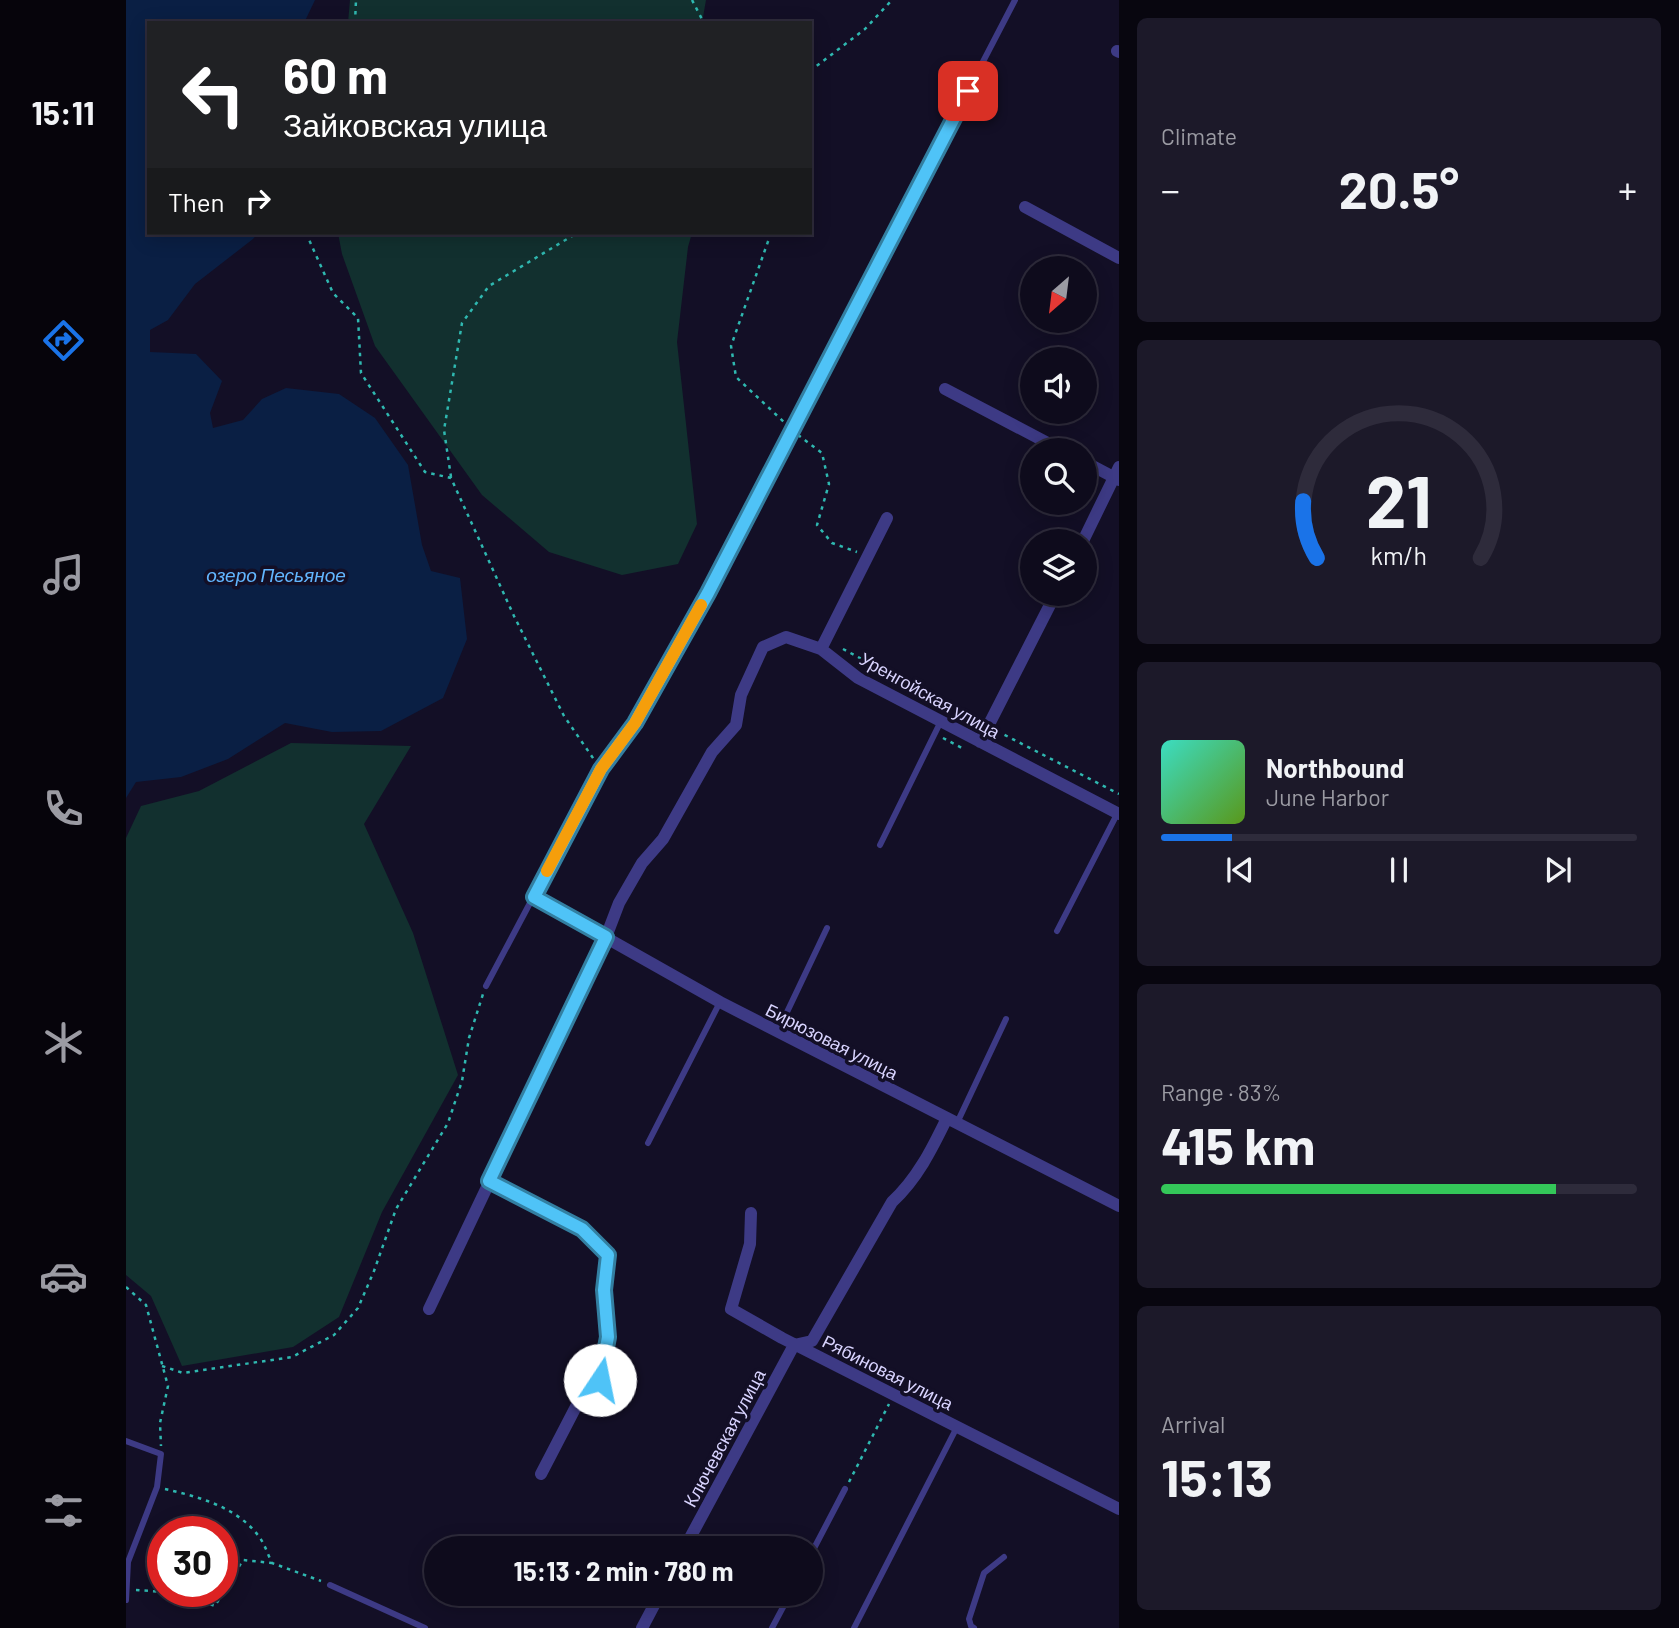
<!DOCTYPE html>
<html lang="en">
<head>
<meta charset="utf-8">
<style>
	body { margin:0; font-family:Barlow,sans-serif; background:#1c1929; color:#f1f3f6; height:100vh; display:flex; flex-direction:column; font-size:26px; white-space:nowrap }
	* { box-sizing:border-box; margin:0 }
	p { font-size:23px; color:#9b9ba3 }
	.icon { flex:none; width:38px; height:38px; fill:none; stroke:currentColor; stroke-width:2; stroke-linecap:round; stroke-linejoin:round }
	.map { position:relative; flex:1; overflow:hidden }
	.drawer { display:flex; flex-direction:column; gap:18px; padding:18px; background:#08060f; width:560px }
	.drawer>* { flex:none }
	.top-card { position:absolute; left:21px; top:21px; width:665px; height:214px; border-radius:0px; box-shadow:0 4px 18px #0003,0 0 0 2px #2e2b3b; background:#202124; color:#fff; overflow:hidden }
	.needle { width:46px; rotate:208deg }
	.controls { position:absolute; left:894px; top:256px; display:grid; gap:14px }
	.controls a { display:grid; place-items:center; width:77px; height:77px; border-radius:50%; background:#0e0b1c; box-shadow:0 4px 18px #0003,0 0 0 2px #2e2b3b; font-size:35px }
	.speed { position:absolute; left:21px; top:1516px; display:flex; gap:14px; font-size:35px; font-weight:700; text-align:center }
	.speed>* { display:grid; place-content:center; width:91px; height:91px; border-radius:50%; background:#0e0b1c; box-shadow:0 4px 18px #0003,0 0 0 2px #2e2b3b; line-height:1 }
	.speed .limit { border:10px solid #d22; background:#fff; color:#111 }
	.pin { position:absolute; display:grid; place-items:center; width:60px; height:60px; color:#fff; margin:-30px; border-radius:14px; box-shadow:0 4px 10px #0006 }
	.me { position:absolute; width:77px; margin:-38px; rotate:11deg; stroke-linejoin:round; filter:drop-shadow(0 0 5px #0008) }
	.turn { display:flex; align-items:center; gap:24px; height:147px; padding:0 21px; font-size:32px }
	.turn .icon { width:91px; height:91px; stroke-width:2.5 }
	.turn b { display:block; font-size:49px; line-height:60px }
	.then { display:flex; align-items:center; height:66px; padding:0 21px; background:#0003; gap:14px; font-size:26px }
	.big { font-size:52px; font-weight:700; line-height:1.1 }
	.drawer .widget { flex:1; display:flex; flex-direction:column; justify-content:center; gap:10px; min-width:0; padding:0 24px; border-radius:10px; background:#1c1929 }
	.drawer .dial { align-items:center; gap:0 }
	.dial svg { height:182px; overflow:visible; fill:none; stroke:#2e2b3b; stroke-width:7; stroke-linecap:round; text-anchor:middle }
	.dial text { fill:#f1f3f6; stroke:none }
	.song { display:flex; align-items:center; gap:21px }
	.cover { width:84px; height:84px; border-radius:10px; background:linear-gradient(135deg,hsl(170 70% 55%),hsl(90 70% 35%)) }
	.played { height:7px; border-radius:4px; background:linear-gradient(90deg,#1a73e8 15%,#2e2b3b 15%) }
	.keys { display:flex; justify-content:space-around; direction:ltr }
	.heat { display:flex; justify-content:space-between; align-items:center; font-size:38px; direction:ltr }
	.charge { height:10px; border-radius:5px; background:linear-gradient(90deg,#34c759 83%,#2e2b3b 0) }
	.trip { position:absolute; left:298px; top:1536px; width:399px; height:70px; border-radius:35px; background:#0e0b1c; box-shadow:0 4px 18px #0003,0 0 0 2px #2e2b3b; font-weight:700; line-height:70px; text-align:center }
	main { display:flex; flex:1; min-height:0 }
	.tab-bar { display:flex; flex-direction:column; width:126px; justify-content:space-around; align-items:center; background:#06040b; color:#9b9ba3 }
	.tab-bar .icon { width:49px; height:49px }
	.tab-bar .current { color:#1a73e8 }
	.tab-bar b { font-size:32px; color:#f1f3f6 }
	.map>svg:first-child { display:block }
	.green { fill:#12302f }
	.water { fill:#0a1f44 }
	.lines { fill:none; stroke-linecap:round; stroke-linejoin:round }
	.path { stroke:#2fb8b0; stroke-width:2.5; stroke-dasharray:3.5 5; stroke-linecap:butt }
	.service { stroke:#3d3a85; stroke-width:6 }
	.minor { stroke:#3d3a85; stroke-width:12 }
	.route-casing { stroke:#337fa1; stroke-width:18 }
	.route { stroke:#4fc3f7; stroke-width:12 }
	.slow { stroke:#f59e0b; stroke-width:12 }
	.labels { text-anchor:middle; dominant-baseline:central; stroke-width:7; stroke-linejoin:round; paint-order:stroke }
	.street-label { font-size:18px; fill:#d9d4ff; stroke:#130f26 }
	.water-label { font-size:19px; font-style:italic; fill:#62b6ff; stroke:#130f26 }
</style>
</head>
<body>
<main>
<nav class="tab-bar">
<b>15:11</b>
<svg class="icon current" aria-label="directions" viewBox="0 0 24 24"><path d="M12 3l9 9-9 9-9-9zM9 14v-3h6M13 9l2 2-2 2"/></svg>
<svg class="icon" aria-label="music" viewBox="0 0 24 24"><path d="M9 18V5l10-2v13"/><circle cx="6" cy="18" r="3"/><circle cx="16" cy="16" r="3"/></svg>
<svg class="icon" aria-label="phone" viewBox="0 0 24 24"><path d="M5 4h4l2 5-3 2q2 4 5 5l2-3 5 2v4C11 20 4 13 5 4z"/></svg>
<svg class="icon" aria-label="climate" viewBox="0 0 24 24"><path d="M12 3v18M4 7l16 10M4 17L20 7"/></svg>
<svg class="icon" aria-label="car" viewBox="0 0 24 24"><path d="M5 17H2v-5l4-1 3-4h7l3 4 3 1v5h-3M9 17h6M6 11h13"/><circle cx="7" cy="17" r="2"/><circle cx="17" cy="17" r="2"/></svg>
<svg class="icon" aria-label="filters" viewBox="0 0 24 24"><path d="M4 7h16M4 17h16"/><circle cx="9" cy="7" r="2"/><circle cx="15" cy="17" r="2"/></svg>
</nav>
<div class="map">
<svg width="993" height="1628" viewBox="0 0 993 1628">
	<rect width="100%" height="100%" fill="#130f26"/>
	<!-- green -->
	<path class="green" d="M 224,0 L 580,0 L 576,23 L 222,23 Z
		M 212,233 L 566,233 L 562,247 L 551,342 L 571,524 L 552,564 L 496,575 L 423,552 L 356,495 L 249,346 L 216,254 Z
		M 165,743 L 285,746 L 238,824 L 287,933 L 332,1075 L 256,1212 L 213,1317 L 167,1347 L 56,1366 L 25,1296 L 0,1275 L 0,838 L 15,806 L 73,791 Z"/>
	<!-- water -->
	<path class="water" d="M 0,0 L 189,0 L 178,23 L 23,23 L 23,233 L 132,233 L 127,239 L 69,284 L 42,320 L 24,330 L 24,352 L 70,354 L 96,381 L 84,413 L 87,428 L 117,420 L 136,399 L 160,388 L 213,394 L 249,418 L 282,465 L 296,545 L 305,571 L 334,578 L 341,639 L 317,698 L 255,731 L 206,732 L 159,723 L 102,759 L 55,777 L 10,782 L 0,798 Z"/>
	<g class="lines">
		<!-- path -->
		<path class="path" d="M 566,0 L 578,23
			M 229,23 L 230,0
			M 684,71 L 739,29 L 766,0
			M 180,233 L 207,293 L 232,318 L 235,373 L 299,472 L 325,478 L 388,616 L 438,716 L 469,761
			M 645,233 L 605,346 L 610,377 L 659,423
			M 672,435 L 696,453 L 703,484 L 691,525 L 706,543 L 731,552
			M 325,477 L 318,430 L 336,323 L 363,286 L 451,233
			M 717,649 L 850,720
			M 871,731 L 993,794
			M 817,738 L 836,748
			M 0,1287 L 20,1305 L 42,1386 L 34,1423 L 35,1446
			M 36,1366 L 57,1373 L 166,1357 L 208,1335 L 232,1308 L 248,1271 L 270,1209 L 322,1123 L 336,1081 L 343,1038 L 357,994
			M 723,1482 L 763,1404
			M 39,1489 C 73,1497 112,1507 134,1538 C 139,1545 142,1555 146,1563 L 195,1581
			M 10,1590 L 53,1593 L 89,1606 L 117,1560 L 146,1563"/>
		<!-- service -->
		<path class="service" d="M 754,845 L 815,721
			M 931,931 L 991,814
			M 360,986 L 475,769 L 509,723 L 581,593 L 889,0
			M 652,1031 L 701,928
			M 831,1123 L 880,1019
			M 522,1143 L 594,1002
			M 0,1441 L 35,1454 L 31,1487 L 2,1562 L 0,1600
			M 684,1556 L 719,1489
			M 204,1585 L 299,1628
			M 646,1628 L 664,1594
			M 728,1628 L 831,1427
			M 848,1628 L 845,1626 L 843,1619 L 858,1573 L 878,1557"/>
		<!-- minor -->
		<path class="minor" d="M 991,51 L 993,52
			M 899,207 L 993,258
			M 819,389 L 935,450
			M 959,462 L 993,480
			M 761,518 L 695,649 L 732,678 L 993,814
			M 957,541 L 993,467
			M 854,742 L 930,593
			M 408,897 L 594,1002 L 993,1206
			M 363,1181 L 456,1229 L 482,1255 L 478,1290 L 482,1337 L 474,1380 L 455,1397 L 415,1474
			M 625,1213 L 624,1244 L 605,1309 L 656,1338 L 993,1509
			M 303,1309 L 480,937 L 493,903 L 516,863 L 537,839 L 586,752 L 610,725 L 615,695 L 637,647 L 660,637 L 695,649
			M 558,1549 L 668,1345 L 686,1341 L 766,1202 C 791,1179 806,1149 821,1118
			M 516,1628 L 534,1594"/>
	</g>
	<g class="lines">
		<!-- route casing -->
		<g class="route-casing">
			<path id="route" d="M 474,1380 L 482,1337 L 478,1290 L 482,1255 L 456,1229 L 363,1181 L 480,937 L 408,897 L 475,769 L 509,723 L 582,593 L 842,91"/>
		</g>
		<!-- route -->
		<use href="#route" class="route"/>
		<!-- slow -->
		<path class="slow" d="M 421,871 L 475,769 L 509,723 L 575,605"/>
	</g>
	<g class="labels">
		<!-- street labels -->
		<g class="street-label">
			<text transform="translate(804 695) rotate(29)">Уренгойская улица</text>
			<text transform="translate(706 1041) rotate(27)">Бирюзовая улица</text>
			<text transform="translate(762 1372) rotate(27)">Рябиновая улица</text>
			<text transform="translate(598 1438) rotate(-62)">Ключевская улица</text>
		</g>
		<!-- water labels -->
		<g class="water-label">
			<text x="150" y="574">озеро Песьяное</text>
		</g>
	</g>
</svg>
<div class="controls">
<a><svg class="needle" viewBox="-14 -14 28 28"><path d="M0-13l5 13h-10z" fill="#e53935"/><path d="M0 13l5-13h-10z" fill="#9b9ba3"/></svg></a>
<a><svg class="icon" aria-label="sound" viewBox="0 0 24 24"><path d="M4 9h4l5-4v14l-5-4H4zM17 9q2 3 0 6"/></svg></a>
<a><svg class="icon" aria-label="search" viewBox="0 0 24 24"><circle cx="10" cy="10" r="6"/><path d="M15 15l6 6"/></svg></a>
<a><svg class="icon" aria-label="layers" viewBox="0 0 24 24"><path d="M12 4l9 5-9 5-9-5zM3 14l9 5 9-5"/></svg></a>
</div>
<div class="speed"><div class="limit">30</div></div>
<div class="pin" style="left:842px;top:91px;background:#d93025"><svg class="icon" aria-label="arrive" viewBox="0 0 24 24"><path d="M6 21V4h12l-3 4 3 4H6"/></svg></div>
<svg class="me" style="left:474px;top:1380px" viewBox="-20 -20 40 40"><circle r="19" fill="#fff"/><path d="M0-13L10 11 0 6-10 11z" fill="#4fc3f7"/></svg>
<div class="trip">15:13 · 2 min · 780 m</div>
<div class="top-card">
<div class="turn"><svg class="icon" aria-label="left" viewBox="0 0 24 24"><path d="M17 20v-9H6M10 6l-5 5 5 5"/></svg><div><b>60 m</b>Зайковская улица</div></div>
<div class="then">Then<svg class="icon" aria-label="right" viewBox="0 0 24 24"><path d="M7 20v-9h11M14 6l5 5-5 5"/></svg></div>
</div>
</div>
<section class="drawer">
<div class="widget"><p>Climate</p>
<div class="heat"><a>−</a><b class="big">20.5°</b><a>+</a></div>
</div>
<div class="widget dial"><svg viewBox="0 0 100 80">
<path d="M14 69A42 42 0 1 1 86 69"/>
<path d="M14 69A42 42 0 0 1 8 44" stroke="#1a73e8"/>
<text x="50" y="56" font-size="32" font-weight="700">21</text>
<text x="50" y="72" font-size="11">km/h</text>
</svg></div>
<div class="widget">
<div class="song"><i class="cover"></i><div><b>Northbound</b><p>June Harbor</p></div></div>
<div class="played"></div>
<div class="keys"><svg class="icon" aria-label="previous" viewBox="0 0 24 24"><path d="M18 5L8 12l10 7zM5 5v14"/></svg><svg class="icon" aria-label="pause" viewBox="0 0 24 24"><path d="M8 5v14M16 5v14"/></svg><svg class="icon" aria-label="next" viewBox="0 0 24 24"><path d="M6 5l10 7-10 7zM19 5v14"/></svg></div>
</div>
<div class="widget"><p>Range · 83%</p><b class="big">415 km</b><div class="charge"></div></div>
<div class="widget"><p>Arrival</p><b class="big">15:13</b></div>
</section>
</main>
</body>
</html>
